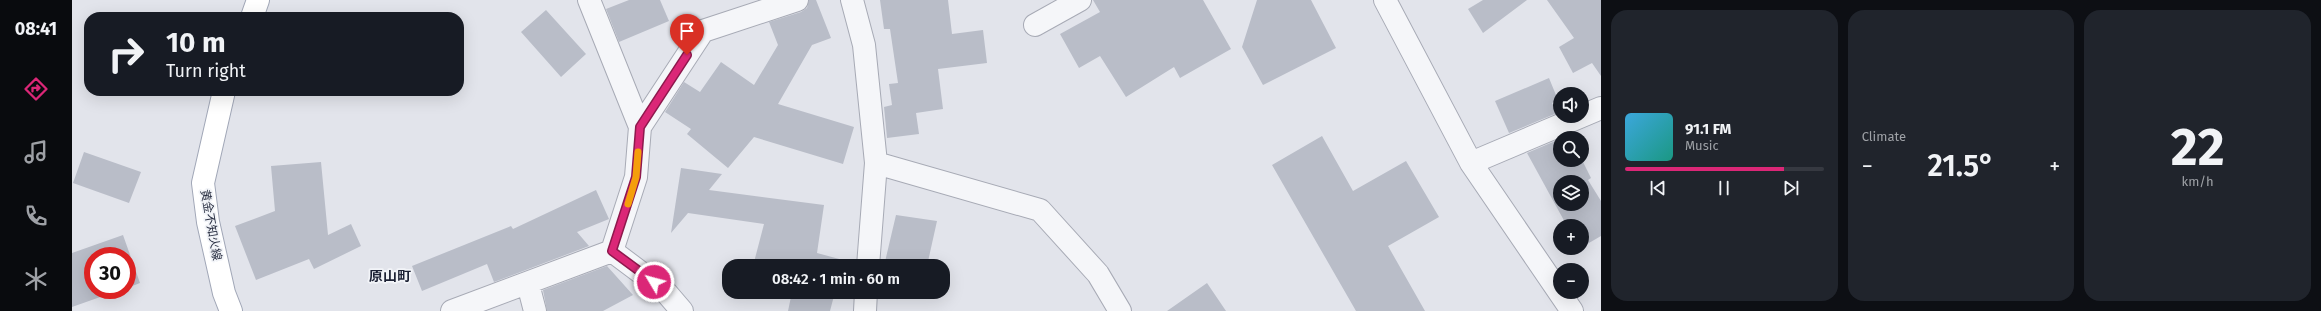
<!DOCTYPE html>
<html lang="en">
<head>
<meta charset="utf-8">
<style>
	body { margin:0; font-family:"Fira Sans","Noto Sans JP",sans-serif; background:#20242c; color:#f1f3f6; height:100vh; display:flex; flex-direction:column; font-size:15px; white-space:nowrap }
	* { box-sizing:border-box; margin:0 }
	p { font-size:13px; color:#9ea1a6 }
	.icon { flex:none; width:22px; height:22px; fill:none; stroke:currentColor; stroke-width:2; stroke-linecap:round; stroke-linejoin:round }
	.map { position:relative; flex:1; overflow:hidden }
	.sheet { display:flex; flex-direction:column; gap:10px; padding:10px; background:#0d0f14; width:720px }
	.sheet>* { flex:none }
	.hud { position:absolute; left:12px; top:12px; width:380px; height:84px; border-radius:16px; box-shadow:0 4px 16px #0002; background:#171b24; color:#f1f3f6; overflow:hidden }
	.tools { position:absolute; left:1481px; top:87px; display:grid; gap:8px }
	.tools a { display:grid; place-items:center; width:36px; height:36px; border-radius:50%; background:#171b24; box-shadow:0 4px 16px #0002; font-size:20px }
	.speed { position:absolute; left:12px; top:247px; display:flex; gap:8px; font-size:20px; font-weight:700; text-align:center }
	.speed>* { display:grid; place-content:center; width:52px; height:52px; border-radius:50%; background:#171b24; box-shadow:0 4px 16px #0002; line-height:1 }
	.speed .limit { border:6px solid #d22; background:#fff; color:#111 }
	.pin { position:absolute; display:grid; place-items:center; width:34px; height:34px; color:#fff; margin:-41px -17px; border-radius:50% 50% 50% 0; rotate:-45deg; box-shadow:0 0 4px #0007 }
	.pin .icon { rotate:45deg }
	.me { position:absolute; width:44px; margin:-22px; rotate:307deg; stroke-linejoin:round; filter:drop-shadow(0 0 3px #0008) }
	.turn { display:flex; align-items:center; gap:14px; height:84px; padding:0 16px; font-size:18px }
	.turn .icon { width:52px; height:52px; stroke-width:2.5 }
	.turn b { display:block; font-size:28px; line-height:34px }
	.big { font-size:30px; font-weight:600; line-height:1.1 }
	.sheet .tile { flex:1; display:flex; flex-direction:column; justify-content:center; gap:6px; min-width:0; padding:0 14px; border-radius:16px; background:#20242c }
	.sheet .dial { align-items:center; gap:0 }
	.dial b { font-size:52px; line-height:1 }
	.song { display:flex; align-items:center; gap:12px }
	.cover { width:48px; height:48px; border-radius:6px; background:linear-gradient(135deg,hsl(200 70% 55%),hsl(170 70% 35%)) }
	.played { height:4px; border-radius:2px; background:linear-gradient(90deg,#db2777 80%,#363941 80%) }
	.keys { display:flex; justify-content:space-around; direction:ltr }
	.heat { display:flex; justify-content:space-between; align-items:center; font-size:22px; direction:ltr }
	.sheet .tiles { flex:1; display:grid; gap:10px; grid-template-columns:repeat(3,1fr) }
	.trip { position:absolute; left:650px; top:259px; width:228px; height:40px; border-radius:16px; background:#171b24; box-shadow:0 4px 16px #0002; font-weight:600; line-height:40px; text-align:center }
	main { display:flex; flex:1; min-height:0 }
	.menu { display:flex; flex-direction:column; width:72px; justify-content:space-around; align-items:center; background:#090b0e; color:#9ea1a6 }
	.menu .icon { width:28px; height:28px }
	.menu .on { color:#db2777 }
	.menu b { font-size:18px; color:#f1f3f6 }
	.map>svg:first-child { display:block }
	.building { fill:#b9bdc8; fill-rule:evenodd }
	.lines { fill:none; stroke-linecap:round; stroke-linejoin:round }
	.minor-casing { stroke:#a7aab5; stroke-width:24 }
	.major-casing { stroke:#a1a7b7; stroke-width:24 }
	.minor { stroke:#f5f6f9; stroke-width:22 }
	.major { stroke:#fff; stroke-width:22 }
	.route-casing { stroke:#8e194d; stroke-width:10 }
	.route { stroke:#db2777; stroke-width:7 }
	.slow { stroke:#f59e0b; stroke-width:7 }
	.labels { text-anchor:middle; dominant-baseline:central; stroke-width:3.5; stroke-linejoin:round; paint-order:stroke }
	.street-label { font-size:12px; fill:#2a3043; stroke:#f2f4f8 }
	.quarter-label { font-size:14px; font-weight:bold; fill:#1c2134; stroke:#f2f4f8 }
</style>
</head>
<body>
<main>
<nav class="menu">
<b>08:41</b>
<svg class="icon on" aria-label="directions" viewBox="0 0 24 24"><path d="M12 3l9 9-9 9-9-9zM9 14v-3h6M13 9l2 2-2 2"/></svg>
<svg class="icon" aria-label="music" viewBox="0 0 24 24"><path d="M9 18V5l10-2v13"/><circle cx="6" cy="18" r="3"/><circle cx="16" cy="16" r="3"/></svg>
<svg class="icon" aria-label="phone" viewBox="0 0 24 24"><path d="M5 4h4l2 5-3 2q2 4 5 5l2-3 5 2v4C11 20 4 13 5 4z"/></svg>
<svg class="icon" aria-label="climate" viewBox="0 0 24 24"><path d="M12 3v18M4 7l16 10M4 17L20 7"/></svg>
</nav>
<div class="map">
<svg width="1529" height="311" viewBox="0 0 1529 311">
	<rect width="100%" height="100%" fill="#e2e4eb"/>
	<!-- building -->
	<path class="building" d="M 557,0 L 588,0 L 597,21 L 547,42 L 534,9 Z
		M 737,0 L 744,0 L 759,38 L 740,45 L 706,104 L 782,127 L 771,164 L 682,137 L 656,168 L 615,134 L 619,129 L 593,112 L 612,82 L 628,92 L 649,62 L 682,85 L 706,45 L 697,22 L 729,12 L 735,8 Z
		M 808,0 L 876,0 L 880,34 L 911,30 L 915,63 L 866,69 L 871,109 L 844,113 L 847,134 L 815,138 L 812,107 L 820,105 L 817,84 L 826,83 L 818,29 L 812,29 Z
		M 1021,0 L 1131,0 L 1159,49 L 1108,78 L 1102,67 L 1054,97 L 1028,56 L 1007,68 L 988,34 L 1028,12 Z
		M 1185,0 L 1239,0 L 1264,48 L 1191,85 L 1170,47 Z
		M 1411,0 L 1455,0 L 1411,33 L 1396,9 Z
		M 1475,0 L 1529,0 L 1529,76 L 1520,63 L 1501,73 L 1487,47 L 1502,38 Z
		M 474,10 L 514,54 L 489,77 L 449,32 Z
		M 1477,78 L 1486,100 L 1480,103 L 1485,113 L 1437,133 L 1423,101 Z
		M 1250,136 L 1281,191 L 1334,161 L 1367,217 L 1316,246 L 1353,311 L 1284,311 L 1200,165 Z
		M 1488,139 L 1488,160 L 1510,160 L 1519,178 L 1516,180 L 1529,201 L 1529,236 L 1510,247 L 1510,226 L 1495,226 L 1455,153 ZM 1488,182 L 1510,182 L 1510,204 L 1488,204 Z
		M 12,152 L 69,172 L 57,203 L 1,183 Z
		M 249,162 L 256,235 L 279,224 L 289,246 L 242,269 L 237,259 L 184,280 L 163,226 L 203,211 L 199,166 Z
		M 609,168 L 650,174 L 637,190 L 752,205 L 745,253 L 771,260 L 769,266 L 681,266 L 692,224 L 616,213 L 599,233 Z
		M 524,190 L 537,219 L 505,232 L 517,246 L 422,282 L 415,264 L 350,291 L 340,266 L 439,226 L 441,229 Z
		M 824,215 L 865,221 L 855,266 L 812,266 Z
		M 51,235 L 68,283 L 55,288 L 55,256 L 21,256 L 21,290 L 48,290 L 0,307 L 0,253 Z
		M 535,266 L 561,295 L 531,311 L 475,311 L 471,290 Z
		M 1135,283 L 1154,311 L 1095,311 Z
		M 720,292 L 763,292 L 758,311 L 716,311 Z"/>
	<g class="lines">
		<!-- minor casing -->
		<g class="minor-casing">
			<path id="minor" d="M 780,0 L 792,45 L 804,163 L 796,266
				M 1313,0 L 1399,163 L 1500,311
				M 963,25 L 1008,0
				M 1510,116 L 1529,108
				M 568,127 L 631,31 L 725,0
				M 804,163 L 968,210 L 1026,274 L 1048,311
				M 1399,163 L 1510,116
				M 540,251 L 592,290 L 610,311
				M 456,284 L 463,311
				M 380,311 L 540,251 L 564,177 L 568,127 L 517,0
				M 793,311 L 794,292"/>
		</g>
		<!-- major casing -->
		<g class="major-casing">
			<path id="major" d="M 180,17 L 186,0
				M 152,91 L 131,183 L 136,222 L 152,293 L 159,311"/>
		</g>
		<!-- minor -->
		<use href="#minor" class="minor"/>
		<!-- major -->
		<use href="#major" class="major"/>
	</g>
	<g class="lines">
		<!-- route casing -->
		<g class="route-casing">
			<path id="route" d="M 582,282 L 540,251 L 564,177 L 568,127 L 615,55"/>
		</g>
		<!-- route -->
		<use href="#route" class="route"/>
		<!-- slow -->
		<path class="slow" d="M 556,204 L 564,177 L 566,152"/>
	</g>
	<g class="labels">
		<!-- street labels -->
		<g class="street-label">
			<text transform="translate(139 225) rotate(80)">黄金不知火線</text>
		</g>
		<!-- quarter labels -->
		<g class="quarter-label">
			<text x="318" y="276">原山町</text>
		</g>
	</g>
</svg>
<div class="tools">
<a><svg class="icon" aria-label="sound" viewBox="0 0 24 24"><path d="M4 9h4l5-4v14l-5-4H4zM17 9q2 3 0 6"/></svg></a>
<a><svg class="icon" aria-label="search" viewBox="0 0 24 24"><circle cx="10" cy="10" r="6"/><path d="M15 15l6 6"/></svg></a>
<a><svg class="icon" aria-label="layers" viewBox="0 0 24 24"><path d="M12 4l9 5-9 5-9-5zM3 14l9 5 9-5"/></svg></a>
<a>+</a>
<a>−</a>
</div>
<div class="speed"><div class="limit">30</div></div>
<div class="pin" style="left:615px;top:55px;background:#d93025"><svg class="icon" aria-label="arrive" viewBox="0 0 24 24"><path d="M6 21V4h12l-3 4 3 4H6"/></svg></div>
<svg class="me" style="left:582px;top:282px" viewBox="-20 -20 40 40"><circle r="17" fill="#db2777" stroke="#fff" stroke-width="3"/><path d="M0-11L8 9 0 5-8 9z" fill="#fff"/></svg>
<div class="trip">08:42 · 1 min · 60 m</div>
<div class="hud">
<div class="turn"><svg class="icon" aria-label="right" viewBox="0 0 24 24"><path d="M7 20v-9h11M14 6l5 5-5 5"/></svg><div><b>10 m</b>Turn right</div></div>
</div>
</div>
<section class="sheet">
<div class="tiles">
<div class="tile">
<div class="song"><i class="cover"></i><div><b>91.1 FM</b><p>Music</p></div></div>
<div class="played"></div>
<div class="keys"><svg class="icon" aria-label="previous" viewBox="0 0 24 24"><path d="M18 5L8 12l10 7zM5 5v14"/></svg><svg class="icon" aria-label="pause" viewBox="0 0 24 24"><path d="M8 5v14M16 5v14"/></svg><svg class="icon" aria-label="next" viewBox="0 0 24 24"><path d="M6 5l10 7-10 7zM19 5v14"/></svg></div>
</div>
<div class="tile"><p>Climate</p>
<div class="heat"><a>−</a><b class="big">21.5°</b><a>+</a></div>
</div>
<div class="tile dial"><b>22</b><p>km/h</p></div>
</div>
</section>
</main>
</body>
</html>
